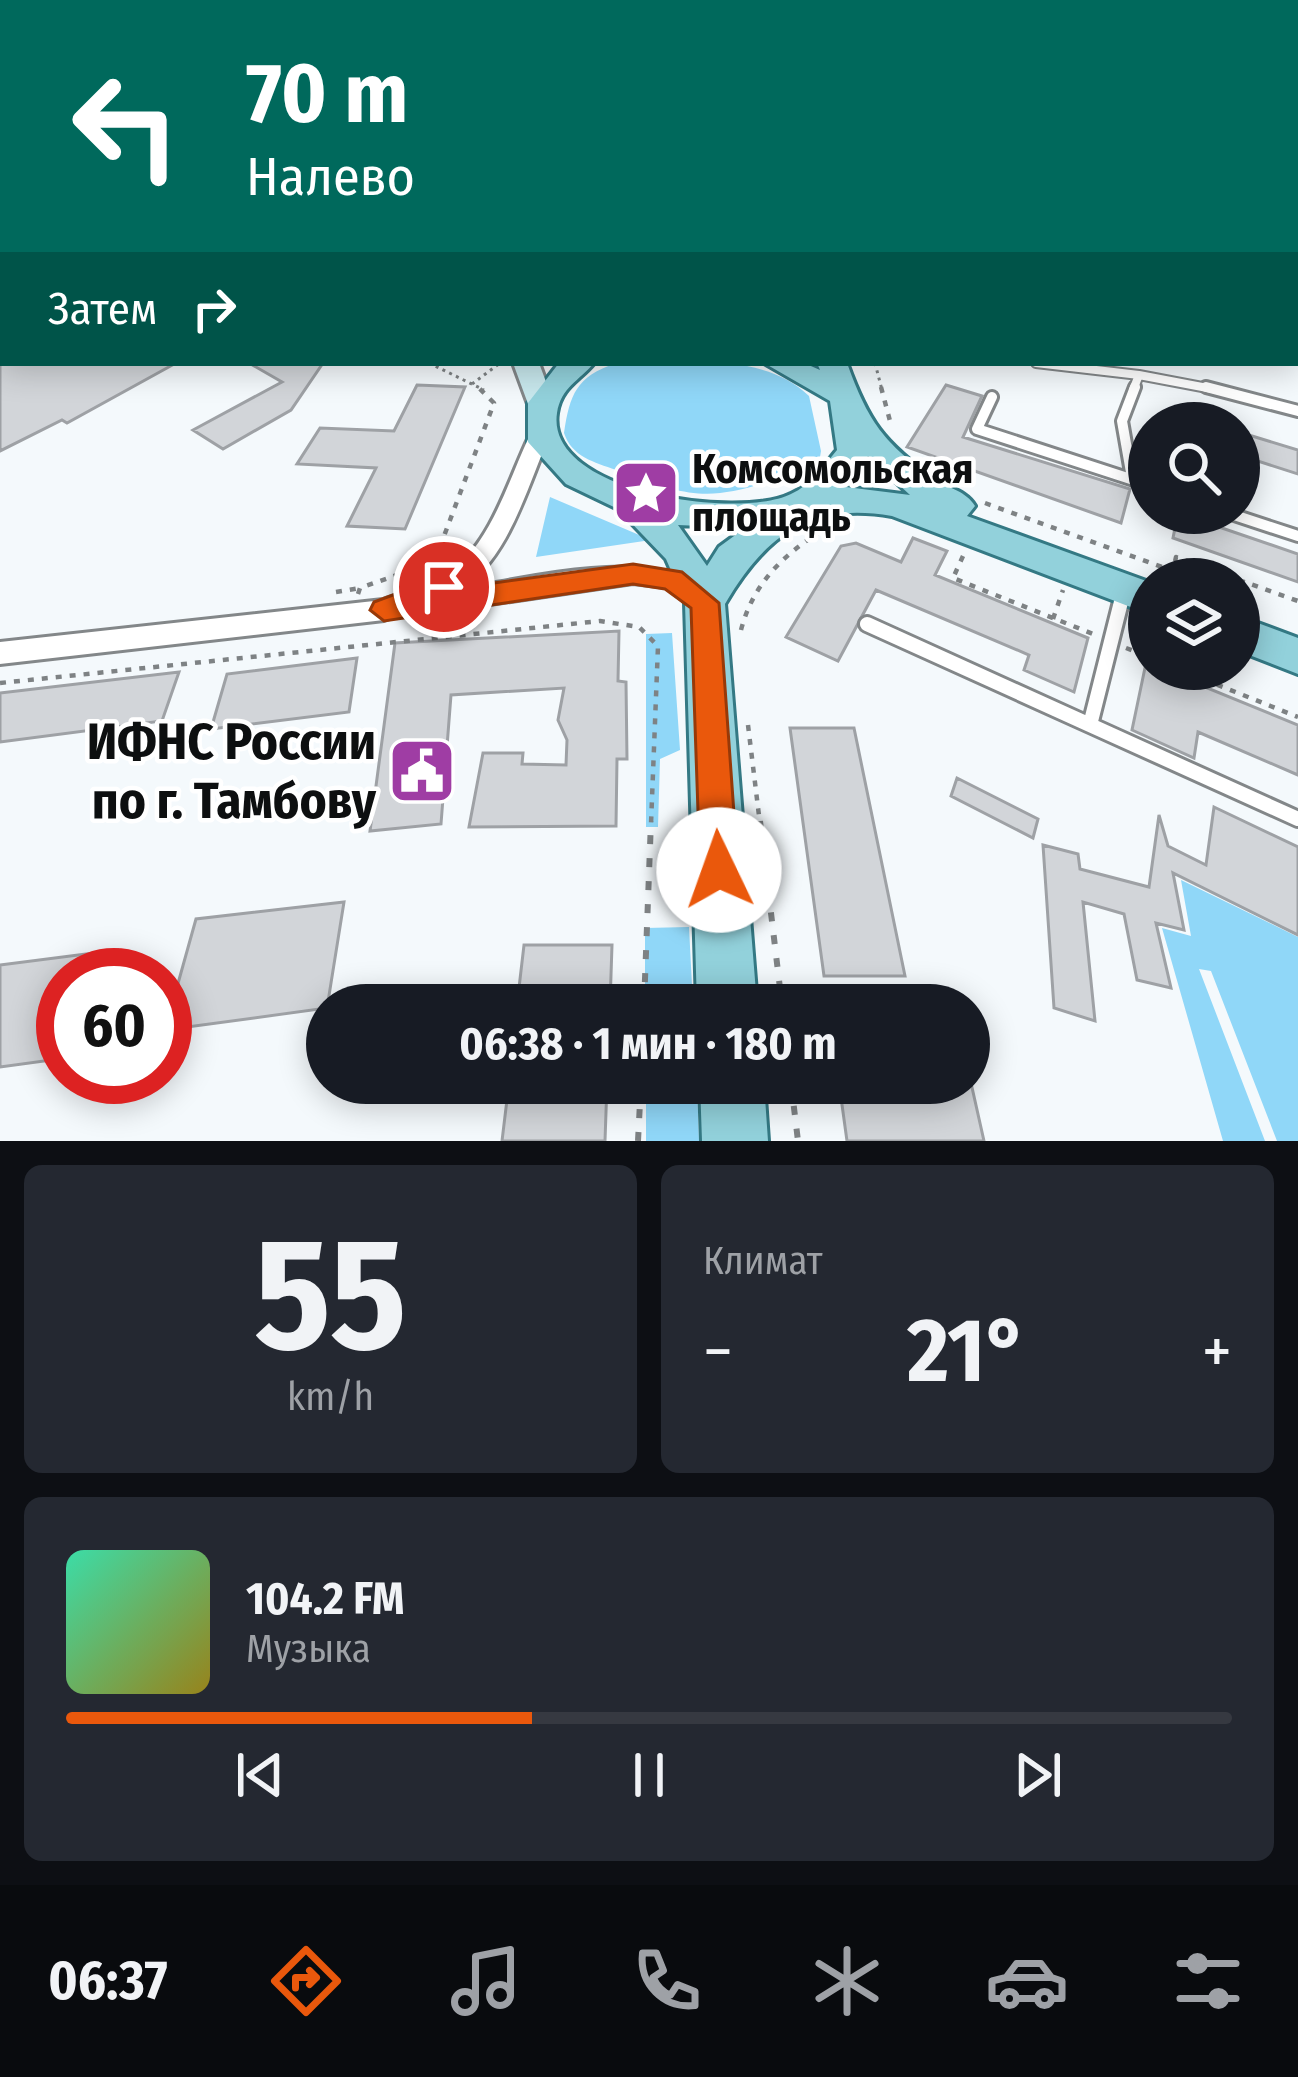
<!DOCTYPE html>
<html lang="ru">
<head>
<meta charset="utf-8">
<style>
	body { margin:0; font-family:"Fira Sans Condensed",sans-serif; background:#242831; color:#f1f3f6; height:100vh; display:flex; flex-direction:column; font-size:45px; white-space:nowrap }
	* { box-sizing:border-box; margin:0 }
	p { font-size:39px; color:#9ea1a6 }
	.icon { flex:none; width:66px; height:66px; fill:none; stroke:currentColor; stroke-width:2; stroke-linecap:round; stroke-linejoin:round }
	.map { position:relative; height:1141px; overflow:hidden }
	.sheet { display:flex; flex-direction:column; gap:24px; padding:24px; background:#0d0f14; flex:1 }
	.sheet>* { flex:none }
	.hud { position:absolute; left:0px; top:0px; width:1299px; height:366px; box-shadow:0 6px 30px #0003; background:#00695c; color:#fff; overflow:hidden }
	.buttons { position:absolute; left:1128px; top:402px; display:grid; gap:24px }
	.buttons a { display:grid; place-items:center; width:132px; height:132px; border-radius:50%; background:#171b24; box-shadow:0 6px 30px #0003; font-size:60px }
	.speed { position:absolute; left:36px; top:948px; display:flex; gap:24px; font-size:60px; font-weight:700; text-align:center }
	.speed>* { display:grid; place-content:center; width:156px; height:156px; border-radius:50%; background:#171b24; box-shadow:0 6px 30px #0003; line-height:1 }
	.speed .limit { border:18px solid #d22; background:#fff; color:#111 }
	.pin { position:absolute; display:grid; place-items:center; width:102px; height:102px; color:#fff; margin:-51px; border:6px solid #fff; border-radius:50%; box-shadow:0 3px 12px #0007 }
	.me { position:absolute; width:132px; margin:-66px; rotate:357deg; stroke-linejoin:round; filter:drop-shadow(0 0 9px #0008) }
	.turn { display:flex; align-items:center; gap:42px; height:252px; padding:0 48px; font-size:54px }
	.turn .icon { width:156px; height:156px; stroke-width:2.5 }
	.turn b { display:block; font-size:84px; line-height:102px }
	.then { display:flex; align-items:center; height:114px; padding:0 48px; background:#0003; gap:24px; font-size:45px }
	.big { font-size:90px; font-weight:700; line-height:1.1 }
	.sheet .widget { flex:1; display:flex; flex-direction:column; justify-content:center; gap:18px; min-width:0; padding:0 42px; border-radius:18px; background:#242831 }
	.sheet .dial { align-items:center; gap:0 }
	.dial b { font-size:156px; line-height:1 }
	.song { display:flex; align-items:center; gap:36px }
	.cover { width:144px; height:144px; border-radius:18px; background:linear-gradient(135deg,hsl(160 70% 55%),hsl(50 70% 35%)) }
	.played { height:12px; border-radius:6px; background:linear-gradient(90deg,#ea580c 40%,#363941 40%) }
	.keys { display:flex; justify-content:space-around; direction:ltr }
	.heat { display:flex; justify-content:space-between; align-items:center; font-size:66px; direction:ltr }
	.sheet .tiles { flex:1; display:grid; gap:24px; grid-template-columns:1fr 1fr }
	.widget:last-child { grid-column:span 2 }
	.trip { position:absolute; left:306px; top:984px; width:684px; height:120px; border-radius:60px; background:#171b24; box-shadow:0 6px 30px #0003; font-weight:700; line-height:120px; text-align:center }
	.tabs { display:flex; height:192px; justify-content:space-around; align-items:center; background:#090b0e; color:#9ea1a6 }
	.tabs .icon { width:84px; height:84px }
	.tabs .current { color:#ea580c }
	.tabs b { font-size:54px; color:#f1f3f6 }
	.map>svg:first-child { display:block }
	.green { fill:#90d7f8 }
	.building { fill:#d2d5d9; stroke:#9ea1a5; stroke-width:3 }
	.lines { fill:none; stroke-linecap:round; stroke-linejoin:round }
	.service-far2-casing { stroke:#838789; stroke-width:12 }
	.service-far1-casing { stroke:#838789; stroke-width:16 }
	.service-casing { stroke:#838789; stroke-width:20 }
	.minor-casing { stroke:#838789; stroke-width:6 }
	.tertiary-casing { stroke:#838789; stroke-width:6 }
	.secondary-casing { stroke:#838789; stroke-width:6 }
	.primary-casing { stroke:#347984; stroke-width:6 }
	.path-far2 { stroke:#7e8284; stroke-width:3; stroke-dasharray:3 4.5; stroke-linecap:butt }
	.path-far1 { stroke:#7e8284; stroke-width:4.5; stroke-dasharray:6 8; stroke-linecap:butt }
	.path { stroke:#7e8284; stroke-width:6; stroke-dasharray:9 14; stroke-linecap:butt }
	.service-far2 { stroke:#fff; stroke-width:8 }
	.service-far1 { stroke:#fff; stroke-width:10 }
	.service { stroke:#fff; stroke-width:14 }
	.minor { fill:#fff; fill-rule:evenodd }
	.tertiary { fill:#fff; fill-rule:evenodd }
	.secondary { fill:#c8e8ed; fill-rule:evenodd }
	.primary { fill:#92d1db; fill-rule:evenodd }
	.route { fill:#ea580c; stroke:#983908; stroke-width:3 }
	.labels { text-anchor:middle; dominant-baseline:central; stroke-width:9; stroke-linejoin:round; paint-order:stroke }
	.poi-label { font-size:42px; font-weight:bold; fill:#0d0f10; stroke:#fff; text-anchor:start }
	.near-poi-label { font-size:51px; font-weight:bold; fill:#0d0f10; stroke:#fff; text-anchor:end }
</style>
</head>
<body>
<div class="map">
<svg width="1298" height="1141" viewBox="0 0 1298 1141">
	<rect width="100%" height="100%" fill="#f4f9fc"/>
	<!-- green -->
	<path class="green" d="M 616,363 C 676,363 762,350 809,396 L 821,451 L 819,463 L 809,470 C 717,497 708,506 616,470 C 594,462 572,457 564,433 C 570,394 576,377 616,363 Z
		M 550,497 L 651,540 L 536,557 Z
		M 672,633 L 680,750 L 660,759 L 658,827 L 646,827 L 646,634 Z
		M 1181,880 L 1298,937 L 1298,1141 L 1277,1141 L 1211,971 L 1199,969 L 1265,1141 L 1223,1141 L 1162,928 L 1191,936 Z
		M 689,927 L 693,1005 L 645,1005 L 645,928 Z
		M 646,1083 L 697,1083 L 699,1141 L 646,1141 Z"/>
	<!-- building -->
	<path class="building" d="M 0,363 L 176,363 L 67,423 L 62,420 L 0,451 Z
		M 249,363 L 323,363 L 291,410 L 223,449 L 193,430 L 282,382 Z
		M 417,385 L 465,387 L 405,529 L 347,526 L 376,468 L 297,464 L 320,428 L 394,431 Z
		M 946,385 L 982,396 L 963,437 L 1130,489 L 1121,523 L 907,447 Z
		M 1239,432 L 1298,450 L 1298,474 L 1239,455 Z
		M 1178,513 L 1298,554 L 1298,582 L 1173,538 Z
		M 913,538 L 947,551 L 935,575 L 1088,638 L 1074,692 L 1024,670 L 1029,655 L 876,590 L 838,661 L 786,637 L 841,546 L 856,543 L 901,562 Z
		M 619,631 L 618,681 L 626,682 L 627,759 L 617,759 L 616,826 L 469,827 L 483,753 L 523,753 L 522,764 L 566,765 L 567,740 L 558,720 L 564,688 L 451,695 L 441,824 L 370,831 L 395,643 Z
		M 357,658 L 349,712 L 211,729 L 227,674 Z
		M 1146,663 L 1149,669 L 1161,669 L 1298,725 L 1298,775 L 1198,732 L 1194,758 L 1132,730 Z
		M 179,672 L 162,721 L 0,742 L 0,693 Z
		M 790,728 L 854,728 L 905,976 L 824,976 Z
		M 957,778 L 1038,819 L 1033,838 L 951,796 Z
		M 1214,807 L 1298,847 L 1298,935 L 1173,873 L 1184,930 L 1156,923 L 1171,988 L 1137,980 L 1124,914 L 1083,902 L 1095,1021 L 1054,1008 L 1043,845 L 1078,854 L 1080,869 L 1149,887 L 1159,815 L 1168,846 L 1206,865 Z
		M 344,902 L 327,1008 L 165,1030 L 196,919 Z
		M 524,945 L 612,945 L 610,1005 L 517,1005 Z
		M 117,950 L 109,975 L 63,975 L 59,1059 L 0,1067 L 0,965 Z
		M 509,1083 L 607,1083 L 605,1141 L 502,1141 Z
		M 839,1083 L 971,1083 L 984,1141 L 847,1141 Z"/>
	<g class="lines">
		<!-- service-far2 casing -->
		<g class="service-far2-casing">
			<path id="service-far2" d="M 1036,363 L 1139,375 L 1133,390
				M 1139,375 L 1218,390"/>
		</g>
		<!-- service-far1 casing -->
		<g class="service-far1-casing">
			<path id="service-far1" d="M 1206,387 L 1298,411
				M 992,397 L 977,429 L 1149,485
				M 1132,478 L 1122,421 L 1135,387
				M 1228,513 L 1298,536"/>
		</g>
		<!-- service casing -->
		<g class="service-casing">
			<path id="service" d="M 867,624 L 1090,725 L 1124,590
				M 1090,725 L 1298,819"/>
		</g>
		<!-- minor casing -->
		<g class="minor-casing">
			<path id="minor" d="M 1296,250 L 1298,250 L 1298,258 L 1296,258 Z
				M 539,431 L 549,437 C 527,487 509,558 461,589 C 524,580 675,539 714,601 L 711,608 L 693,608 L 666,587 L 633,583 L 422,614 L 413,610 L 384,620 L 0,664 L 0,642 L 383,600 C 406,592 433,585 453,570 C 492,540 509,479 529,437 Z"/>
		</g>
		<!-- tertiary casing -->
		<g class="tertiary-casing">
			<path id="tertiary" d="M 1296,169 L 1298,169 L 1298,179 L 1296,179 Z"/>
		</g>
		<!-- secondary casing -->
		<g class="secondary-casing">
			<path id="secondary" d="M 0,138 L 3,139 L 3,149 L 0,148 Z
				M 513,363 L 539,363 L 555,406 L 551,412 L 531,412 Z"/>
		</g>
		<!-- primary casing -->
		<g class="primary-casing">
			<path id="primary" d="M 559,363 L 594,363 C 579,381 561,387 557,413 C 545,493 739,520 791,494 C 811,485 824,466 837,450 L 830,401 L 764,363 L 804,363 L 820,370 L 817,363 L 847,363 C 868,421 883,443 936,480 C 950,489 966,491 975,506 L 967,516 L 1149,582 L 1149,614 L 892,516 C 811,502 766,534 725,604 L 757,1005 L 697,1005 L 685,603 L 666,559 L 618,509 L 566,484 L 528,442 L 528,403 ZM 868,456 L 910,495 L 846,487 ZM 678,525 L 745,528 L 719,547 L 707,566 Z
				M 1239,616 L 1298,638 L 1298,674 L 1239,651 Z
				M 700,1083 L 764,1083 L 768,1141 L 702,1141 Z"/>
		</g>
		<!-- path-far2 -->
		<path class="path-far2" d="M 429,363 L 484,390
			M 875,363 L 882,390
			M 472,384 L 500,363"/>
		<!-- path-far1 -->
		<path class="path-far1" d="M 881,387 L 890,421
			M 985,503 L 1173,571 L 1176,557 L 1237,579
			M 963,556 L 953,578 L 1093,634
			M 1239,580 L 1298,601
			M 336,592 L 360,588
			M 358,594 L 360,588 L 411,570 L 438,552 L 494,403 L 478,387
			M 1053,619 L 1063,590
			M 741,630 C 753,584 782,556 821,531
			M 1126,648 L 1149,657
			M 1178,669 L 1298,717
			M 0,683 L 600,621 L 639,627 L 658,646 L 651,824
			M 748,725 L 760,824"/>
		<!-- path -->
		<path class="path" d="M 760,821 L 782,1005
			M 644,1005 L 651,821
			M 791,1083 L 798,1141
			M 638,1141 L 641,1083"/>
		<!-- service-far2 -->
		<use href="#service-far2" class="service-far2"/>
		<!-- service-far1 -->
		<use href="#service-far1" class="service-far1"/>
		<!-- service -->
		<use href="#service" class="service"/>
		<!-- minor -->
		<use href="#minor" class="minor"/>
		<!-- tertiary -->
		<use href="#tertiary" class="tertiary"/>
		<!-- secondary -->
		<use href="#secondary" class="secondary"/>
		<!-- primary -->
		<use href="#primary" class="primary"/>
	</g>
	<!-- sky -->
	<linearGradient id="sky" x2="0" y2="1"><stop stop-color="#a0c6f1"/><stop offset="0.45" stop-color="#fafcfe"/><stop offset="1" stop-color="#fafcfe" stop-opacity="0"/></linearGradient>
	<rect width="1298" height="291" fill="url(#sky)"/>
	<!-- route -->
	<path class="route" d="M 633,564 L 682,572 L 719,603 L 738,870 L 732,883 L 719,888 L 706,883 L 700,870 L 691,608 L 665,589 L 633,584 L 384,621 L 370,610 L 374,602 L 444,576 L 454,579 L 457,588 Z"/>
	<!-- icons -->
	<defs>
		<g id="sight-square" transform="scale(3.45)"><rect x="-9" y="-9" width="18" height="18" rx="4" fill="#9f3da4" stroke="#fff"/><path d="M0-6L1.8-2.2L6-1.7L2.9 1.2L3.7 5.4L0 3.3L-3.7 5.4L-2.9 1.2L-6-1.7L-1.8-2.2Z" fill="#fff"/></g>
		<g id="civic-square" transform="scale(3.45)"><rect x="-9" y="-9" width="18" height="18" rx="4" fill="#9f3da4" stroke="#fff"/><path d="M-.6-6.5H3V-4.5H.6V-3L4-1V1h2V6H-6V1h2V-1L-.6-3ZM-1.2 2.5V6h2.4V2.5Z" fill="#fff"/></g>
	</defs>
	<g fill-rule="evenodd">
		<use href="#sight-square" x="646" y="493"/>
		<use href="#civic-square" x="422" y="771"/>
	</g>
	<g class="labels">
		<!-- poi labels -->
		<g class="poi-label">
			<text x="692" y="469">Комсомольская<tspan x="692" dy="48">площадь</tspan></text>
		</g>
		<!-- near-poi labels -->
		<g class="near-poi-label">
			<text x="376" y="742">ИФНС России<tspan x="376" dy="59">по г. Тамбову</tspan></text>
		</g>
	</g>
</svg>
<div class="buttons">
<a><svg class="icon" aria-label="search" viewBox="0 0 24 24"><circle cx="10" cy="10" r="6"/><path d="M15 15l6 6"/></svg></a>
<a><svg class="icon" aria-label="layers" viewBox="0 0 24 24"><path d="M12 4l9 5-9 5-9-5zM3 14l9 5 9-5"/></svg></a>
</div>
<div class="speed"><div class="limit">60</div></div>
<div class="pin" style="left:444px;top:587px;background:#d93025"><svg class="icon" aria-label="arrive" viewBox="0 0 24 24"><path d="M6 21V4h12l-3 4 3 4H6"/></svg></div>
<svg class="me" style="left:719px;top:870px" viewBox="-20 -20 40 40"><circle r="19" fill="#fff"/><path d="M0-13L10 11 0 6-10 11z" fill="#ea580c"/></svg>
<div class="trip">06:38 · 1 мин · 180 m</div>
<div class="hud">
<div class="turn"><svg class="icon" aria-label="left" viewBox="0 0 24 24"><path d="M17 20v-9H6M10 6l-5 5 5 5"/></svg><div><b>70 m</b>Налево</div></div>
<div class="then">Затем<svg class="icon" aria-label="right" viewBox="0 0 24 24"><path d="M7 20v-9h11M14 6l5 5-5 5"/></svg></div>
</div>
</div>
<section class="sheet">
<div class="tiles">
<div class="widget dial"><b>55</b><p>km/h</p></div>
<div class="widget"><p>Климат</p>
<div class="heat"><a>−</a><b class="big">21°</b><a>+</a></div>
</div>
<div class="widget">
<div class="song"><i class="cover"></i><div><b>104.2 FM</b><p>Музыка</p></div></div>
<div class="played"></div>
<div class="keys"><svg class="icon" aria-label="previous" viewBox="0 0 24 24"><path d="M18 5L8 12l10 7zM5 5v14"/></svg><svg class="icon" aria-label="pause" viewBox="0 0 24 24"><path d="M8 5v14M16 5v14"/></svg><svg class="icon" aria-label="next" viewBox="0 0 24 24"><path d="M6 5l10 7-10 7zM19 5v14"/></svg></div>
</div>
</div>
</section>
<nav class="tabs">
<b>06:37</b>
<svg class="icon current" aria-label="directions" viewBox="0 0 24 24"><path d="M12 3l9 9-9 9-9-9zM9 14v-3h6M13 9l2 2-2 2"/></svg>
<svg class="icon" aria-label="music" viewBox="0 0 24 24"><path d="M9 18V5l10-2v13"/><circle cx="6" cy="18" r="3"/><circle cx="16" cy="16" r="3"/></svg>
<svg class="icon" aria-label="phone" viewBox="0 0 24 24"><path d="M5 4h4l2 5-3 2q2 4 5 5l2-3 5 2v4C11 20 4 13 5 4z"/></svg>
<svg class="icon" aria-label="climate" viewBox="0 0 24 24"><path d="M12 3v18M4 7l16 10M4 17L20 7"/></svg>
<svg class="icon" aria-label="car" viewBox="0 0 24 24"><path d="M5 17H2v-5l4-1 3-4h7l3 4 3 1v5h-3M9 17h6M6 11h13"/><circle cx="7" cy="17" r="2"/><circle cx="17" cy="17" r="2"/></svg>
<svg class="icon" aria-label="filters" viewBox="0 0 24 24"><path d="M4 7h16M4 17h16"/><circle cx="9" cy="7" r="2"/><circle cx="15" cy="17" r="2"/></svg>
</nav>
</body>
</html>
